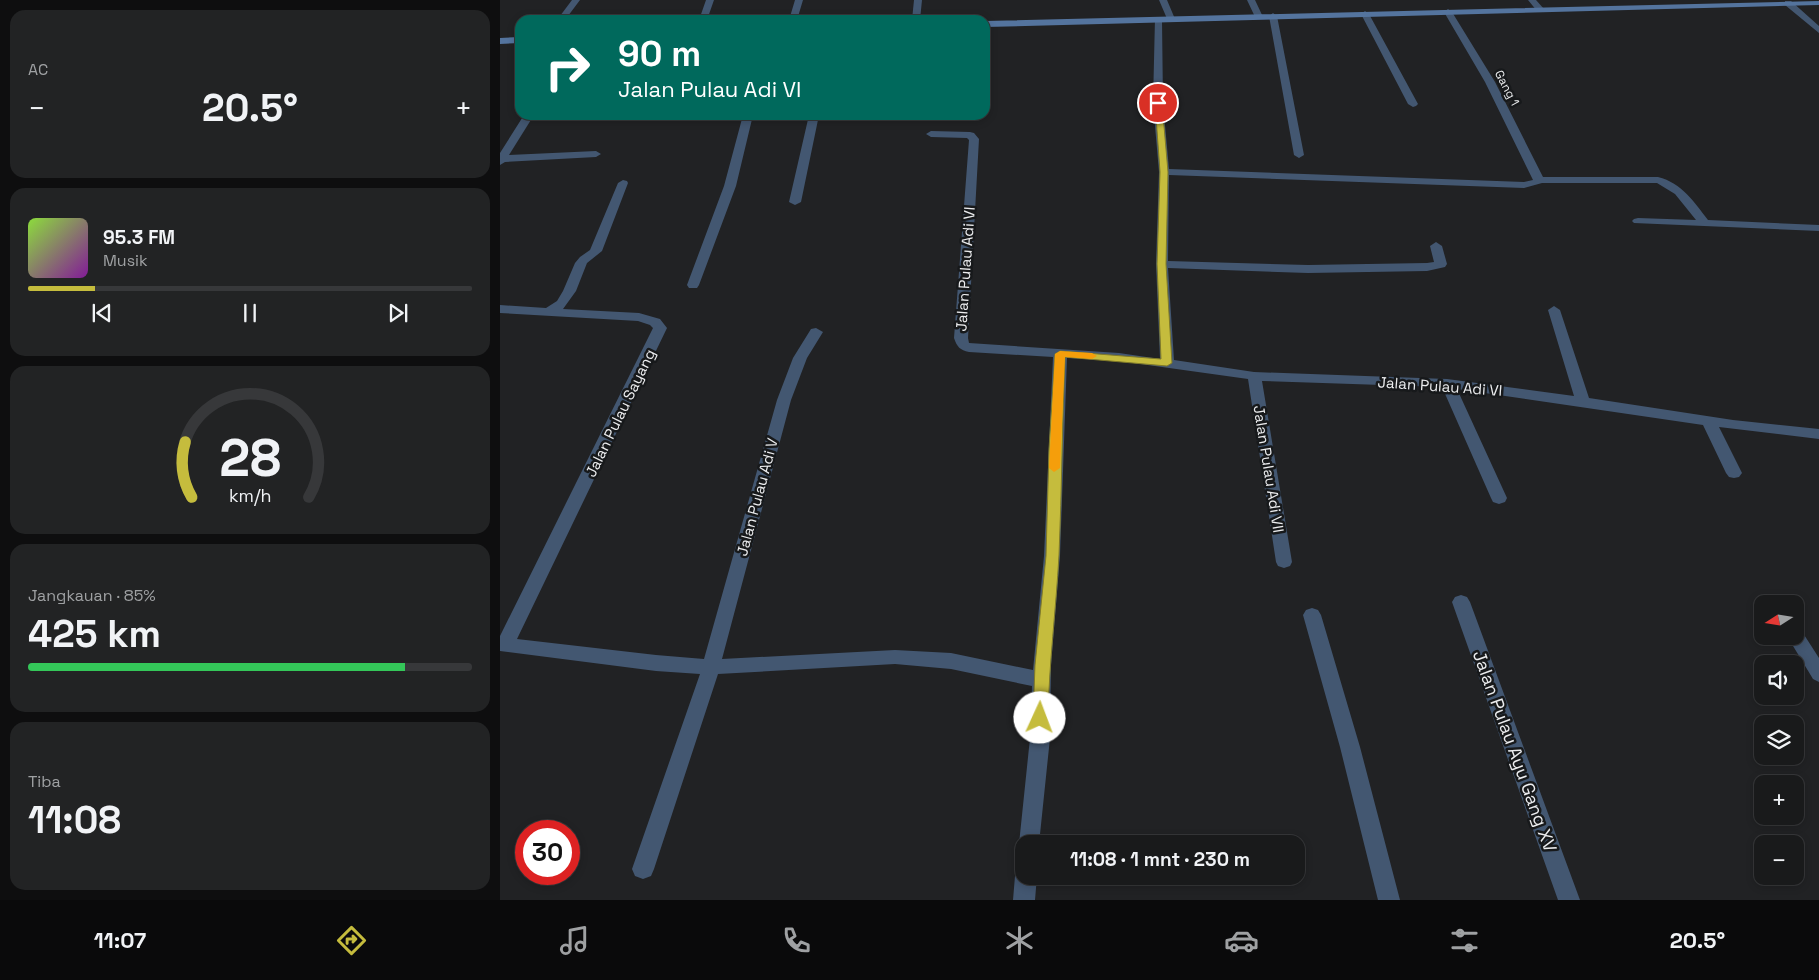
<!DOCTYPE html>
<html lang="id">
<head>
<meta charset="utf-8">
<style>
	body { margin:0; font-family:"Space Grotesk",sans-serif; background:#222324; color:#f1f3f6; height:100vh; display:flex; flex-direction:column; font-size:19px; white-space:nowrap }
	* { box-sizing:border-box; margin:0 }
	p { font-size:16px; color:#9fa1a3 }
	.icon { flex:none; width:28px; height:28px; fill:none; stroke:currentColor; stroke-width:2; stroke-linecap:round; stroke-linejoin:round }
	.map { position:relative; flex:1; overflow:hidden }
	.details { display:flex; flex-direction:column; gap:10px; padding:10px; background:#0e0e0f; width:500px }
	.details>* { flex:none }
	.hud { position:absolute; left:15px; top:15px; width:475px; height:105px; border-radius:15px; box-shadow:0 2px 8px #0003,0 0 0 1px #37383a; background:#00695c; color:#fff; overflow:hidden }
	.needle { width:32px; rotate:258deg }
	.buttons { position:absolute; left:1254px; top:595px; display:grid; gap:10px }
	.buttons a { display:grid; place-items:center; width:50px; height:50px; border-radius:10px; background:#191a1b; box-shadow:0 2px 8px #0003,0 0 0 1px #37383a; font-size:25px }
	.speed { position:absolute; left:15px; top:820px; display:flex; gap:10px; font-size:25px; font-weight:700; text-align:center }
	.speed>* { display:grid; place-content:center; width:65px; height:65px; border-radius:50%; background:#191a1b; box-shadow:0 2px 8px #0003,0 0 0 1px #37383a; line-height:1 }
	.speed .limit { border:8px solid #d22; background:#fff; color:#111 }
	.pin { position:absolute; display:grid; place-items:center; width:42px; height:42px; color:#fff; margin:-21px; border:2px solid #fff; border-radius:50%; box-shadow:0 1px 5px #0007 }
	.me { position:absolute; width:55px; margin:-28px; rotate:2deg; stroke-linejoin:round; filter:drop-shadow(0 0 4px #0008) }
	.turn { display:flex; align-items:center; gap:18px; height:105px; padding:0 20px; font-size:22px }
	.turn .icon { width:65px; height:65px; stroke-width:2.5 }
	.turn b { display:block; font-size:35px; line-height:42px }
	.big { font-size:38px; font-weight:700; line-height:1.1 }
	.details .widget { flex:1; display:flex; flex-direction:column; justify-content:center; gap:8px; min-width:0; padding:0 18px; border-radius:15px; background:#222324 }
	.details .dial { align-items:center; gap:0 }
	.dial svg { height:130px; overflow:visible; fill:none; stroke:#37383a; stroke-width:7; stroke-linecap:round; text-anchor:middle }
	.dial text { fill:#f1f3f6; stroke:none }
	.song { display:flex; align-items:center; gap:15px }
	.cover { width:60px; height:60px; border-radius:8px; background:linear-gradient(135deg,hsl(90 70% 55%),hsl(290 70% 35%)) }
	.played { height:5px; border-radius:2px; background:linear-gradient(90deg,#c5bc3d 15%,#37383a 15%) }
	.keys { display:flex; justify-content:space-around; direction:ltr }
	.heat { display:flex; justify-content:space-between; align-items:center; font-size:28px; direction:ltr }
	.charge { height:8px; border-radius:4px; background:linear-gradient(90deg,#34c759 85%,#37383a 0) }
	.trip { position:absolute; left:515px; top:835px; width:290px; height:50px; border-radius:15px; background:#191a1b; box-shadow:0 2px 8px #0003,0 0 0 1px #37383a; font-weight:700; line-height:50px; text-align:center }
	.menu { display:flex; height:80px; justify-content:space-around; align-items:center; background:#0a0a0b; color:#9fa1a3 }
	.menu .icon { width:35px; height:35px }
	.menu .on { color:#c5bc3d }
	.menu b { font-size:22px; color:#f1f3f6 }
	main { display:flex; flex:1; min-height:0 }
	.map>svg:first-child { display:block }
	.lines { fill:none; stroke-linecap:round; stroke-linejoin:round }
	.street { fill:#435771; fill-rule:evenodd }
	.secondary { fill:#54749e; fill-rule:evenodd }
	.route { fill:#c5bc3d; stroke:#807a28 }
	.slow { fill:#f59e0b }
	.labels { text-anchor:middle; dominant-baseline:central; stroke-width:5; stroke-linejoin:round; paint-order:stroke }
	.far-street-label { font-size:12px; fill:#ecedef; stroke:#17191b }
	.street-label { font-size:15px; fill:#ecedef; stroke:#17191b }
	.near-street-label { font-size:18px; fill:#ecedef; stroke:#17191b }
</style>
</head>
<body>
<main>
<section class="details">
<div class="widget"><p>AC</p>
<div class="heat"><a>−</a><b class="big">20.5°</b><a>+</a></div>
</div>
<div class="widget">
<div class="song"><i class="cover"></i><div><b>95.3 FM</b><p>Musik</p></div></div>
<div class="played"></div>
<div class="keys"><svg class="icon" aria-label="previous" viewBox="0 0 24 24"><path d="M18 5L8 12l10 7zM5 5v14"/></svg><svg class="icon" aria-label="pause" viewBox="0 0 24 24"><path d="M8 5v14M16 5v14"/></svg><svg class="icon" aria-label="next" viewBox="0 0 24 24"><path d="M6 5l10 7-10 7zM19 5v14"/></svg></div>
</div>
<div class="widget dial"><svg viewBox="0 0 100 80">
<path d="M14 69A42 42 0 1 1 86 69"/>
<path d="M14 69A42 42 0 0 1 10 35" stroke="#c5bc3d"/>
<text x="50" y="56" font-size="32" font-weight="700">28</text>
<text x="50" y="72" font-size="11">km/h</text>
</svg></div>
<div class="widget"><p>Jangkauan · 85%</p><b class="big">425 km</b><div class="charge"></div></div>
<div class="widget"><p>Tiba</p><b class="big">11:08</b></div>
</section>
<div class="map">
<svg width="1319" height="900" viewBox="0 0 1319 900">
	<rect width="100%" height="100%" fill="#212224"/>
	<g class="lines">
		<!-- street -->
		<path class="street" d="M 72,0 L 80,0 L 65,20 L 57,20 Z
			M 206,0 L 214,0 L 207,20 L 199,20 Z
			M 295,0 L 303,0 L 297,20 L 289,20 Z
			M 414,0 L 422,0 L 420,20 L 412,20 Z
			M 659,0 L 667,0 L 675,19 L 674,21 L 668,21 Z
			M 747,0 L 755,0 L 763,17 L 762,19 L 756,19 Z
			M 1028,0 L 1036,0 L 1044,9 L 1037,11 Z
			M 1285,1 L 1291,1 L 1319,26 L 1319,33 L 1285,5 Z
			M 948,9 L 952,12 L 995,82 L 1043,177 L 1158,177 C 1182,183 1194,202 1208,220 L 1319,225 L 1319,231 L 1134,223 L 1132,221 L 1134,219 L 1138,218 L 1196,220 L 1175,194 L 1157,183 L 1042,183 L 1024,188 L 669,175 L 668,261 L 808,265 L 927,263 L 934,262 L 930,246 L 936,242 L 942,246 L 947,264 L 945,267 L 927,271 L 808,273 L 668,268 L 674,360 L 754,372 L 947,379 L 1074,396 L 1048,310 L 1054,306 L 1060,310 L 1089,398 L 1233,420 L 1319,429 L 1319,439 L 1219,427 L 1242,473 L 1239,477 L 1234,478 L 1229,477 L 1226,473 L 1203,425 L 957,389 L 1007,498 L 1005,502 L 999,504 L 993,502 L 991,498 L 942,387 L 762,381 L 792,562 L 790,566 L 784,568 L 778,566 L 776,562 L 748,379 L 619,361 L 567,358 L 560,556 L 551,665 L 550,738 L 539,844 L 524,844 L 524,852 L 519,844 L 530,738 L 532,686 L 451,669 L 395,664 L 218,674 L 154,869 L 151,876 L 143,879 L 135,876 L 132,869 L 200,674 L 156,671 L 0,651 L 0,636 L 153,328 L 150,325 L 138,321 L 0,313 L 0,305 L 46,308 L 57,301 L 63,291 L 75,263 L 80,257 L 90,250 L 118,183 L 123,180 L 127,181 L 128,183 L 102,251 L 87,263 L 76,291 L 63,309 L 139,313 L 160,319 L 167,328 L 17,639 L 156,655 L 204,659 L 277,400 L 293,358 L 311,329 L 316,328 L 323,332 L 307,358 L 291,400 L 222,659 L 395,650 L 451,653 L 533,670 L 544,556 L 553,357 L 469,352 C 460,350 457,347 454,338 L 469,140 L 467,138 L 431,137 L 426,134 L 431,131 L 470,132 L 474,133 L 479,139 L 468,338 L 469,343 L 619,353 L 660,359 L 656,264 L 659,172 L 653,103 L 655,18 L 662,20 L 663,103 L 669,169 L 1024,182 L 1033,180 L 985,82 L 944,12 Z
			M 865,11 L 869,14 L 918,104 L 916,106 L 913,107 L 908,104 L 861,14 Z
			M 773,13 L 777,16 L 804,155 L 799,158 L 794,155 L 769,16 Z
			M 24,115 L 34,115 L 9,155 L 96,151 L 101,154 L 96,157 L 5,162 L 0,165 L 0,153 Z
			M 243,115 L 253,115 L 236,186 L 199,285 L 197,288 L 189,288 L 187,285 L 224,186 Z
			M 309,115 L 319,115 L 301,202 L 295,205 L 289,202 Z
			M 961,595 L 967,597 L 970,602 L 1080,900 L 1058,900 L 952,602 L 955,597 Z
			M 812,608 L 818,610 L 821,615 L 860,747 L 900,900 L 878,900 L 840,747 L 803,615 L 806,610 Z
			M 1295,628 L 1301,630 L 1319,658 L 1319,682 L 1313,679 L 1287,636 L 1295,636 Z
			M 524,866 L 524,876 L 537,876 L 535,900 L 513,900 L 515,876 L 518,869 Z"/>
		<!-- secondary -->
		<path class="secondary" d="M 1319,1 L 1319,5 L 485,27 L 485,21 Z
			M 20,37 L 20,43 L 0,44 L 0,38 Z"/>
	</g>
	<!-- route -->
	<path class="route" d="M 658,101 L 662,103 L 668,172 L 666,264 L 672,363 L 667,366 L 565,357 C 562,423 562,489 559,555 C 556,610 549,663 548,718 L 546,723 L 540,725 L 535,723 L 533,718 L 535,665 L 546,556 L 549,449 L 555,354 L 560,351 L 661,359 L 657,264 L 660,172 L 655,103 Z"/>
	<!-- slow -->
	<path class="slow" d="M 560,351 L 592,353 L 597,356 L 592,359 L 565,357 L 560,468 L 554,472 L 549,468 L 555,354 Z"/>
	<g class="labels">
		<!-- far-street labels -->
		<g class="far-street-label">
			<text transform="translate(1007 88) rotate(62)">Gang 1</text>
		</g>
		<!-- street labels -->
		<g class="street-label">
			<text transform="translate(465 269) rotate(-86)">Jalan Pulau Adi VI</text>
			<text transform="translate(940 386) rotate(4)">Jalan Pulau Adi VI</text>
			<text transform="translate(120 413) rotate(-64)">Jalan Pulau Sayang</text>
			<text transform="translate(769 469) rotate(81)">Jalan Pulau Adi VII</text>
			<text transform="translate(257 497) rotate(-75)">Jalan Pulau Adi V</text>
		</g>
		<!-- near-street labels -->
		<g class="near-street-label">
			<text transform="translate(1015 751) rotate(70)">Jalan Pulau Ayu Gang XV</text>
		</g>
	</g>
</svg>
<div class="buttons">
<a><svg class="needle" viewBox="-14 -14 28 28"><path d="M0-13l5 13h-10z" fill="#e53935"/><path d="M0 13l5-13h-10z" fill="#9fa1a3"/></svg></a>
<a><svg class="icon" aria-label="sound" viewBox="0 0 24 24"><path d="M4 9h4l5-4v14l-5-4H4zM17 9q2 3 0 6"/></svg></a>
<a><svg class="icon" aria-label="layers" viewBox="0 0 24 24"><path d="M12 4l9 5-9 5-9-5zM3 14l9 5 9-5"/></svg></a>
<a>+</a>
<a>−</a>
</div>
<div class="speed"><div class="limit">30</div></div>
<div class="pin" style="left:658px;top:103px;background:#d93025"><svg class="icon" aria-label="arrive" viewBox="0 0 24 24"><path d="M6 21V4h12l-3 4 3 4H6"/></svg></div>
<svg class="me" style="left:540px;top:718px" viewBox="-20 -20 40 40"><circle r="19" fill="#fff"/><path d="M0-13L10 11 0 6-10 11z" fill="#c5bc3d"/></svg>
<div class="trip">11:08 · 1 mnt · 230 m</div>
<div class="hud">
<div class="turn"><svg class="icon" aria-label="right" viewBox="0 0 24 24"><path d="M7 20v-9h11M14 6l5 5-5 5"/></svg><div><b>90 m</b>Jalan Pulau Adi VI</div></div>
</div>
</div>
</main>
<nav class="menu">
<b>11:07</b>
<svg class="icon on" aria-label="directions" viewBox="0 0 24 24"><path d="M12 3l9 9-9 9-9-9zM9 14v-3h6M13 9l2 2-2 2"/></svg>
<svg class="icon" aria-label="music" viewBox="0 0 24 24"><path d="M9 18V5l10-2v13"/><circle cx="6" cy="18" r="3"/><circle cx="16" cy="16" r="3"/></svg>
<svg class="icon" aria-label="phone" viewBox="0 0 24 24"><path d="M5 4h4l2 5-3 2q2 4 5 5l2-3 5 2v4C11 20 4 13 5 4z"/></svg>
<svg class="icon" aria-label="climate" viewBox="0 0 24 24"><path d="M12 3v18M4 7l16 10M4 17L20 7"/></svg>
<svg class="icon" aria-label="car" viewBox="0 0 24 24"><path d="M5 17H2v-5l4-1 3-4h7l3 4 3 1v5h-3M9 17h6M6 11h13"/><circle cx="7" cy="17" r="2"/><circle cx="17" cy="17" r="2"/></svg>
<svg class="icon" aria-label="filters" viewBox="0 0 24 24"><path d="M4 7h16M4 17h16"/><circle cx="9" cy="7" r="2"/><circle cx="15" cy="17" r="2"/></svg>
<b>20.5°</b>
</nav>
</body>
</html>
